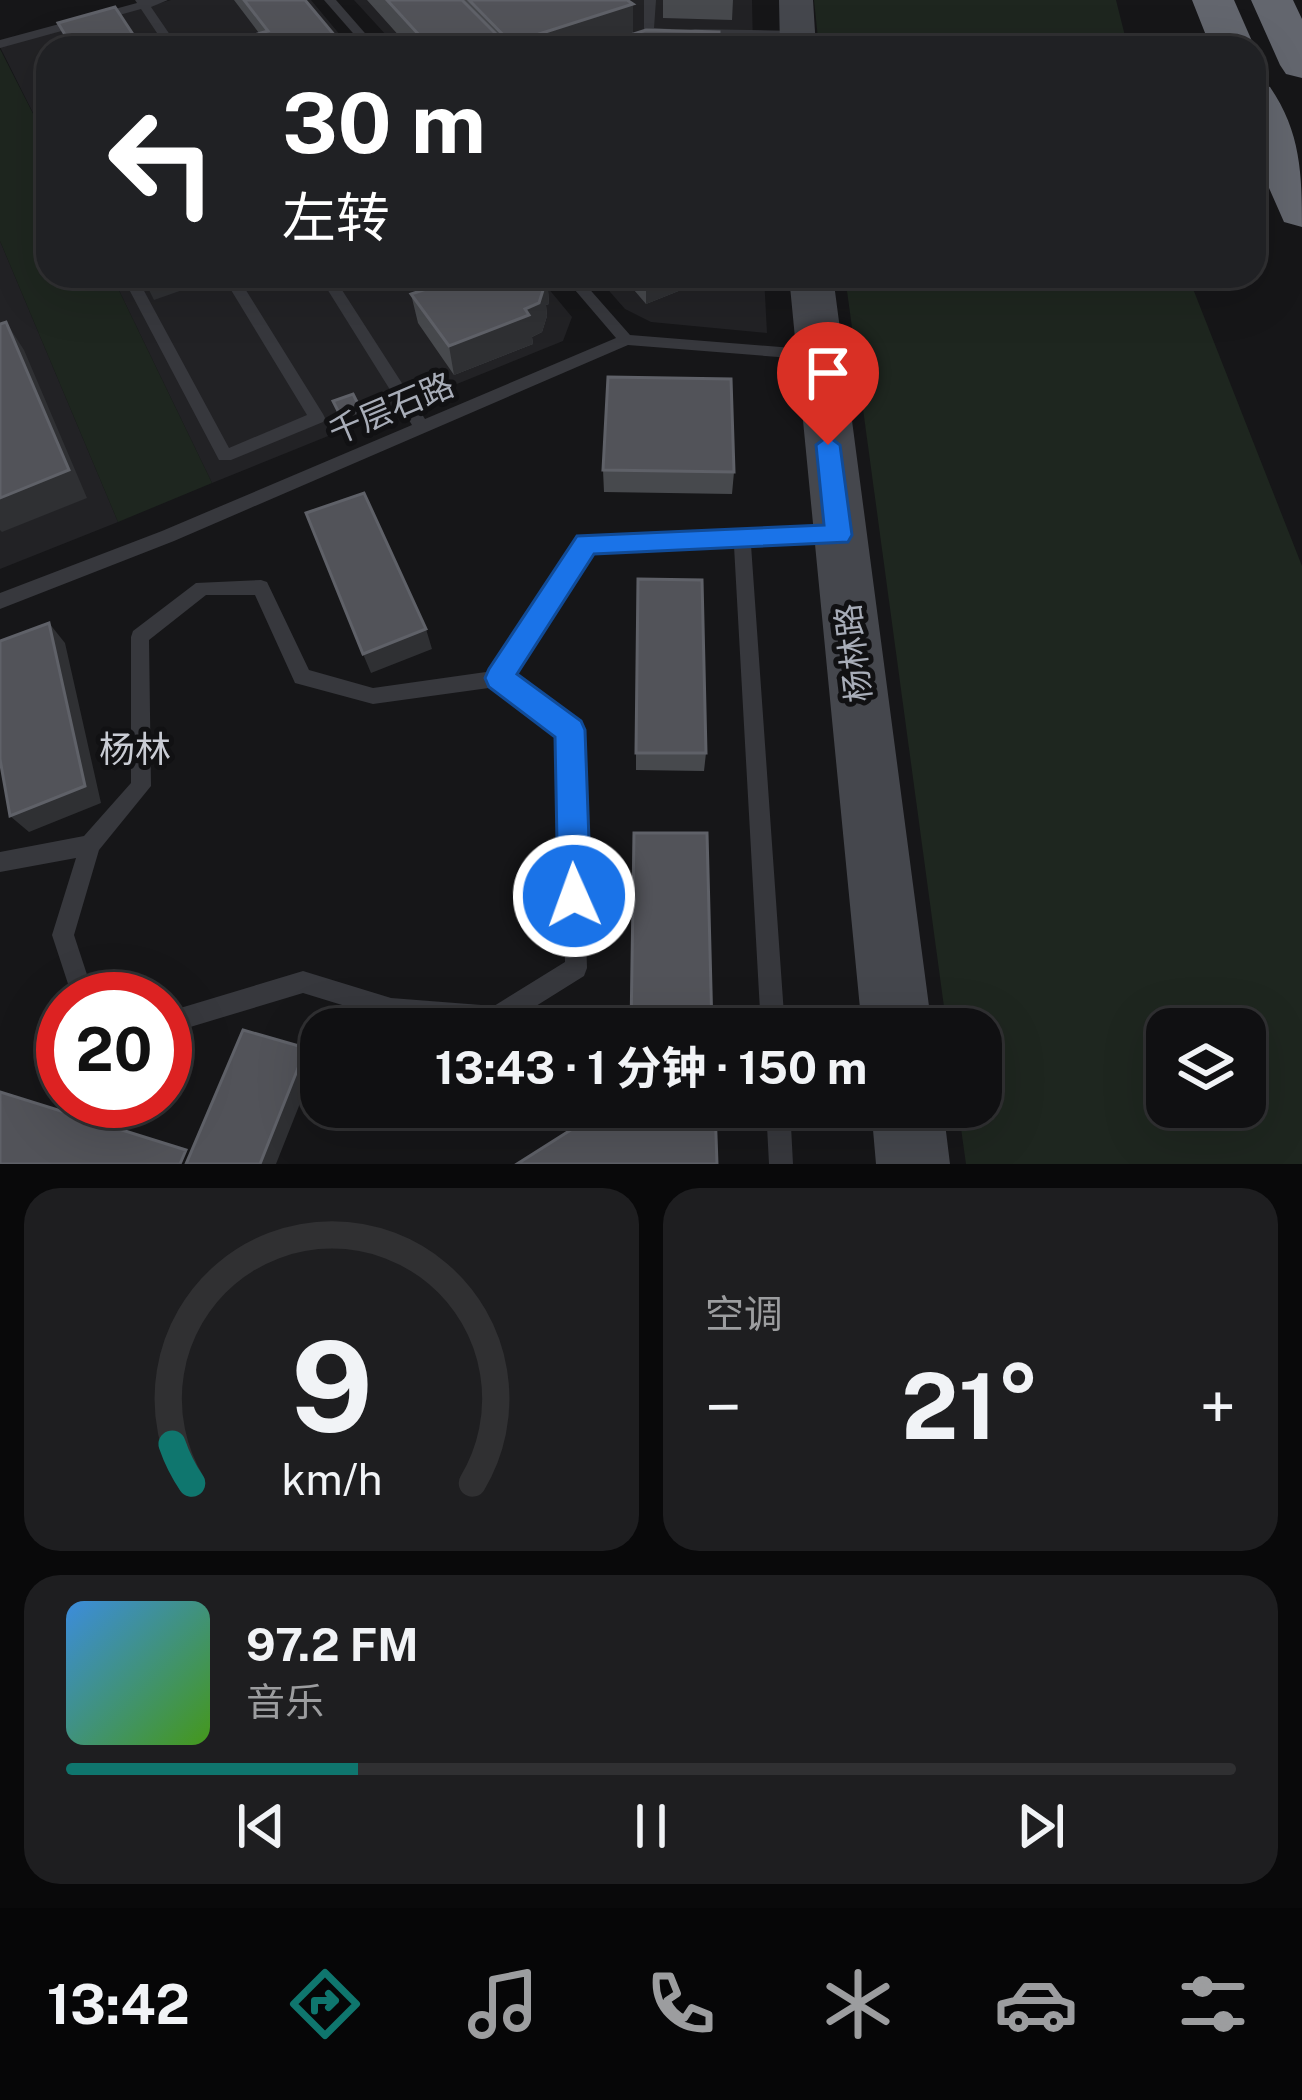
<!DOCTYPE html>
<html lang="zh">
<head>
<meta charset="utf-8">
<style>
	body { margin:0; font-family:"Public Sans","Noto Sans SC",sans-serif; background:#1e1e20; color:#f1f3f6; height:100vh; display:flex; flex-direction:column; font-size:45px; white-space:nowrap }
	* { box-sizing:border-box; margin:0 }
	p { font-size:39px; color:#9c9d9f }
	.icon { flex:none; width:66px; height:66px; fill:none; stroke:currentColor; stroke-width:2; stroke-linecap:round; stroke-linejoin:round }
	.map { position:relative; height:1164px; overflow:hidden }
	.sheet { display:flex; flex-direction:column; gap:24px; padding:24px; background:#09090a; flex:1 }
	.sheet>* { flex:none }
	.banner { position:absolute; left:36px; top:36px; width:1230px; height:252px; border-radius:36px; box-shadow:0 12px 48px #0002,0 0 0 3px #303032; background:#202124; color:#fff; overflow:hidden }
	.fabs { position:absolute; left:1146px; top:1008px; display:grid; gap:24px }
	.fabs a { display:grid; place-items:center; width:120px; height:120px; border-radius:24px; background:#101012; box-shadow:0 12px 48px #0002,0 0 0 3px #303032; font-size:60px }
	.speed { position:absolute; left:36px; top:972px; display:flex; gap:24px; font-size:60px; font-weight:700; text-align:center }
	.speed>* { display:grid; place-content:center; width:156px; height:156px; border-radius:50%; background:#101012; box-shadow:0 12px 48px #0002,0 0 0 3px #303032; line-height:1 }
	.speed .limit { border:18px solid #d22; background:#fff; color:#111 }
	.pin { position:absolute; display:grid; place-items:center; width:102px; height:102px; color:#fff; margin:-123px -51px; border-radius:50% 50% 50% 0; rotate:-45deg; box-shadow:0 0 12px #0007 }
	.pin .icon { rotate:45deg }
	.me { position:absolute; width:132px; margin:-66px; rotate:358deg; stroke-linejoin:round; filter:drop-shadow(0 0 9px #0008) }
	.turn { display:flex; align-items:center; gap:42px; height:252px; padding:0 48px; font-size:54px }
	.turn .icon { width:156px; height:156px; stroke-width:2.5 }
	.turn b { display:block; font-size:84px; line-height:102px }
	.big { font-size:90px; font-weight:700; line-height:1.1 }
	.sheet .widget { flex:1; display:flex; flex-direction:column; justify-content:center; gap:18px; min-width:0; padding:0 42px; border-radius:36px; background:#1e1e20 }
	.sheet .dial { align-items:center; gap:0 }
	.dial svg { height:312px; overflow:visible; fill:none; stroke:#303032; stroke-width:7; stroke-linecap:round; text-anchor:middle }
	.dial text { fill:#f1f3f6; stroke:none }
	.song { display:flex; align-items:center; gap:36px }
	.cover { width:144px; height:144px; border-radius:18px; background:linear-gradient(135deg,hsl(210 70% 55%),hsl(100 70% 35%)) }
	.played { height:12px; border-radius:6px; background:linear-gradient(90deg,#0f766e 25%,#303032 25%) }
	.keys { display:flex; justify-content:space-around; direction:ltr }
	.heat { display:flex; justify-content:space-between; align-items:center; font-size:66px; direction:ltr }
	.sheet .tiles { flex:1; display:grid; gap:24px; grid-template-columns:1fr 1fr }
	.widget:last-child { grid-column:span 2 }
	.trip { position:absolute; left:300px; top:1008px; width:702px; height:120px; border-radius:36px; background:#101012; box-shadow:0 12px 48px #0002,0 0 0 3px #303032; font-weight:700; line-height:120px; text-align:center }
	.tabs { display:flex; height:192px; justify-content:space-around; align-items:center; background:#060607; color:#9c9d9f }
	.tabs .icon { width:84px; height:84px }
	.tabs .current { color:#0f766e }
	.tabs b { font-size:54px; color:#f1f3f6 }
	.map>svg:first-child { display:block }
	.built { fill:#222225 }
	.green { fill:#1e261f; fill-rule:evenodd }
	.lines { fill:none; stroke-linecap:round; stroke-linejoin:round }
	.lane { fill:#37383d; fill-rule:evenodd }
	.secondary { fill:#45474d; fill-rule:evenodd }
	.highway { fill:#63666e; fill-rule:evenodd }
	.wall { fill:#47494d }
	.shaded-wall { fill:#2f3033 }
	.building { fill:#525359; stroke:#5f6168; stroke-width:3 }
	.route { fill:#1a73e8; stroke:#114b97; stroke-width:3 }
	.labels { text-anchor:middle; dominant-baseline:central; stroke-width:10; stroke-linejoin:round; paint-order:stroke }
	.street-label { font-size:33px; fill:#a8adb8; stroke:#111113 }
	.neighbourhood-label { font-size:36px; fill:#c9ccd4; stroke:#111113 }
</style>
</head>
<body>
<div class="map">
<svg width="1302" height="1164" viewBox="0 0 1302 1164">
	<rect width="100%" height="100%" fill="#161618"/>
	<!-- built -->
	<path class="built" d="M 171,0 L 311,0 L 351,48 L 48,48 L 48,143 L 0,47 Z
		M 354,0 L 752,0 L 753,48 L 398,48 Z
		M 0,241 L 118,522 L 0,569 Z
		M 112,276 L 538,276 L 572,317 L 563,341 L 212,483 Z
		M 596,276 L 764,276 L 767,333 L 651,322 L 625,309 Z"/>
	<!-- green -->
	<path class="green" d="M 814,0 L 1116,0 L 1128,48 L 819,48 Z
		M 0,49 L 48,143 L 48,276 L 112,276 L 212,483 L 118,522 L 0,241 Z
		M 845,276 L 1188,276 L 1302,566 L 1302,1164 L 966,1164 L 958,1107 L 981,1107 L 981,1029 L 947,1029 ZM 1167,1029 L 1245,1029 L 1245,1107 L 1167,1107 Z"/>
	<g class="lines">
		<!-- lane -->
		<path class="lane" d="M 135,0 L 168,0 L 151,7 L 179,48 L 167,48 L 141,9 L 0,48 L 0,40 L 137,3 Z
			M 324,0 L 336,0 L 378,48 L 366,48 Z
			M 644,0 L 656,0 L 654,28 L 671,29 L 671,35 L 644,35 Z
			M 695,29 L 798,31 L 804,35 L 798,39 L 691,36 L 691,30 Z
			M 122,276 L 136,276 L 229,448 L 307,415 L 228,285 L 246,276 L 268,276 L 244,287 L 323,414 L 325,418 L 323,422 L 231,460 L 219,460 Z
			M 319,276 L 333,276 L 425,419 L 616,338 L 563,276 L 578,276 L 630,335 L 817,350 L 825,355 L 817,360 L 628,345 L 174,541 L 0,609 L 0,593 L 162,531 L 412,425 Z
			M 834,528 L 840,530 L 843,535 L 840,540 L 834,542 L 751,545 L 785,1029 L 761,1029 L 734,546 L 592,551 L 511,676 L 577,725 L 580,731 L 587,968 L 584,976 L 504,1026 L 491,1029 L 391,1020 L 303,993 L 177,1031 L 165,1030 L 165,1008 L 177,1009 L 303,971 L 391,998 L 494,1006 L 565,962 L 560,735 L 496,687 L 373,704 L 295,683 L 255,595 L 206,595 L 149,640 L 151,786 L 99,850 L 74,935 L 95,999 L 73,999 L 52,935 L 76,858 L 0,872 L 0,852 L 84,836 L 131,783 L 131,637 L 133,631 L 196,583 L 261,580 L 267,582 L 309,670 L 373,688 L 493,671 L 581,539 Z
			M 766,1107 L 790,1107 L 793,1164 L 769,1164 Z"/>
		<!-- secondary -->
		<path class="secondary" d="M 779,0 L 813,0 L 816,48 L 780,48 Z
			M 789,276 L 833,276 L 932,1029 L 862,1029 Z
			M 871,1107 L 943,1107 L 950,1164 L 876,1164 Z"/>
		<!-- highway -->
		<path class="highway" d="M 1192,0 L 1234,0 L 1255,48 L 1254,49 L 1211,48 Z
			M 1251,0 L 1293,0 L 1302,19 L 1302,78 L 1286,74 L 1280,65 Z
			M 1254,83 L 1270,87 C 1301,132 1302,175 1302,227 L 1284,222 L 1254,154 Z"/>
	</g>
	<!-- wall -->
	<path class="wall" d="M 234,0 L 305,0 L 342,48 L 222,48 L 221,45 L 259,33 Z
		M 367,0 L 627,0 L 588,48 L 410,48 Z
		M 663,0 L 733,0 L 732,20 L 663,18 Z
		M 434,276 L 547,276 L 549,304 L 546,305 L 547,316 L 542,332 L 532,337 L 533,344 L 454,375 L 418,323 L 411,294 L 440,284 Z
		M 622,276 L 706,276 L 706,280 L 646,304 Z
		M 603,470 L 734,472 L 732,494 L 604,492 Z
		M 636,753 L 706,753 L 704,771 L 636,770 Z"/>
	<!-- shaded-wall -->
	<path class="shaded-wall" d="M 633,4 L 633,33 L 588,48 L 511,48 L 511,43 Z
		M 170,276 L 210,276 L 211,280 L 154,300 L 146,284 Z
		M 543,276 L 547,276 L 549,304 L 546,305 L 547,316 L 542,332 L 532,337 L 533,344 L 454,375 L 449,346 L 525,309 L 538,278 Z
		M 646,276 L 706,276 L 706,280 L 646,304 Z
		M 6,322 L 24,350 L 87,498 L 2,532 L 0,530 L 0,498 Z
		M 361,410 L 363,417 L 344,424 L 341,417 Z
		M 49,623 L 65,643 L 101,803 L 29,832 L 10,816 Z
		M 426,629 L 432,649 L 371,673 L 363,654 Z
		M 306,1048 L 318,1058 L 276,1164 L 260,1164 Z"/>
	<!-- building -->
	<path class="building" d="M 244,0 L 305,0 L 341,43 L 325,48 L 223,48 L 221,45 L 268,31 Z
		M 387,0 L 462,0 L 506,44 L 492,48 L 431,48 Z
		M 469,0 L 627,0 L 633,4 L 511,43 Z
		M 115,7 L 142,48 L 73,48 L 58,23 Z
		M 646,30 L 719,32 L 719,48 L 590,48 Z
		M 48,94 L 48,111 L 40,97 Z
		M 143,276 L 170,276 L 146,284 Z
		M 451,276 L 543,276 L 538,278 L 544,287 L 539,303 L 525,309 L 529,315 L 449,346 L 411,294 L 454,280 Z
		M 6,322 L 69,470 L 0,498 L 0,324 Z
		M 608,377 L 731,379 L 734,472 L 603,470 Z
		M 353,394 L 361,410 L 341,417 L 333,401 Z
		M 364,493 L 426,629 L 363,654 L 306,513 Z
		M 638,579 L 702,580 L 706,753 L 636,753 Z
		M 49,623 L 85,786 L 10,816 L 0,759 L 0,641 Z
		M 634,833 L 707,833 L 712,1029 L 631,1029 Z
		M 243,1030 L 306,1048 L 260,1164 L 186,1164 Z
		M 0,1092 L 186,1150 L 180,1164 L 0,1164 Z
		M 607,1107 L 715,1107 L 717,1164 L 517,1164 Z"/>
	<!-- route -->
	<path class="route" d="M 828,436 L 840,445 L 852,535 L 848,542 L 594,554 L 517,674 L 581,721 L 585,730 L 591,896 L 586,907 L 574,911 L 563,907 L 558,896 L 555,737 L 489,687 L 485,678 L 489,669 L 577,536 L 824,525 L 816,445 Z"/>
	<g class="labels">
		<!-- street labels -->
		<g class="street-label">
			<text transform="translate(391 408) rotate(-23)">千层石路</text>
			<text transform="translate(853 653) rotate(-97)">杨林路</text>
		</g>
		<!-- neighbourhood labels -->
		<g class="neighbourhood-label">
			<text x="135" y="749">杨林</text>
		</g>
	</g>
</svg>
<div class="fabs">
<a><svg class="icon" aria-label="layers" viewBox="0 0 24 24"><path d="M12 4l9 5-9 5-9-5zM3 14l9 5 9-5"/></svg></a>
</div>
<div class="speed"><div class="limit">20</div></div>
<div class="pin" style="left:828px;top:445px;background:#d93025"><svg class="icon" aria-label="arrive" viewBox="0 0 24 24"><path d="M6 21V4h12l-3 4 3 4H6"/></svg></div>
<svg class="me" style="left:574px;top:896px" viewBox="-20 -20 40 40"><circle r="17" fill="#1a73e8" stroke="#fff" stroke-width="3"/><path d="M0-11L8 9 0 5-8 9z" fill="#fff"/></svg>
<div class="trip">13:43 · 1 分钟 · 150 m</div>
<div class="banner">
<div class="turn"><svg class="icon" aria-label="left" viewBox="0 0 24 24"><path d="M17 20v-9H6M10 6l-5 5 5 5"/></svg><div><b>30 m</b>左转</div></div>
</div>
</div>
<section class="sheet">
<div class="tiles">
<div class="widget dial"><svg viewBox="0 0 100 80">
<path d="M14 69A42 42 0 1 1 86 69"/>
<path d="M14 69A42 42 0 0 1 9 59" stroke="#0f766e"/>
<text x="50" y="56" font-size="32" font-weight="700">9</text>
<text x="50" y="72" font-size="11">km/h</text>
</svg></div>
<div class="widget"><p>空调</p>
<div class="heat"><a>−</a><b class="big">21°</b><a>+</a></div>
</div>
<div class="widget">
<div class="song"><i class="cover"></i><div><b>97.2 FM</b><p>音乐</p></div></div>
<div class="played"></div>
<div class="keys"><svg class="icon" aria-label="previous" viewBox="0 0 24 24"><path d="M18 5L8 12l10 7zM5 5v14"/></svg><svg class="icon" aria-label="pause" viewBox="0 0 24 24"><path d="M8 5v14M16 5v14"/></svg><svg class="icon" aria-label="next" viewBox="0 0 24 24"><path d="M6 5l10 7-10 7zM19 5v14"/></svg></div>
</div>
</div>
</section>
<nav class="tabs">
<b>13:42</b>
<svg class="icon current" aria-label="directions" viewBox="0 0 24 24"><path d="M12 3l9 9-9 9-9-9zM9 14v-3h6M13 9l2 2-2 2"/></svg>
<svg class="icon" aria-label="music" viewBox="0 0 24 24"><path d="M9 18V5l10-2v13"/><circle cx="6" cy="18" r="3"/><circle cx="16" cy="16" r="3"/></svg>
<svg class="icon" aria-label="phone" viewBox="0 0 24 24"><path d="M5 4h4l2 5-3 2q2 4 5 5l2-3 5 2v4C11 20 4 13 5 4z"/></svg>
<svg class="icon" aria-label="climate" viewBox="0 0 24 24"><path d="M12 3v18M4 7l16 10M4 17L20 7"/></svg>
<svg class="icon" aria-label="car" viewBox="0 0 24 24"><path d="M5 17H2v-5l4-1 3-4h7l3 4 3 1v5h-3M9 17h6M6 11h13"/><circle cx="7" cy="17" r="2"/><circle cx="17" cy="17" r="2"/></svg>
<svg class="icon" aria-label="filters" viewBox="0 0 24 24"><path d="M4 7h16M4 17h16"/><circle cx="9" cy="7" r="2"/><circle cx="15" cy="17" r="2"/></svg>
</nav>
</body>
</html>
